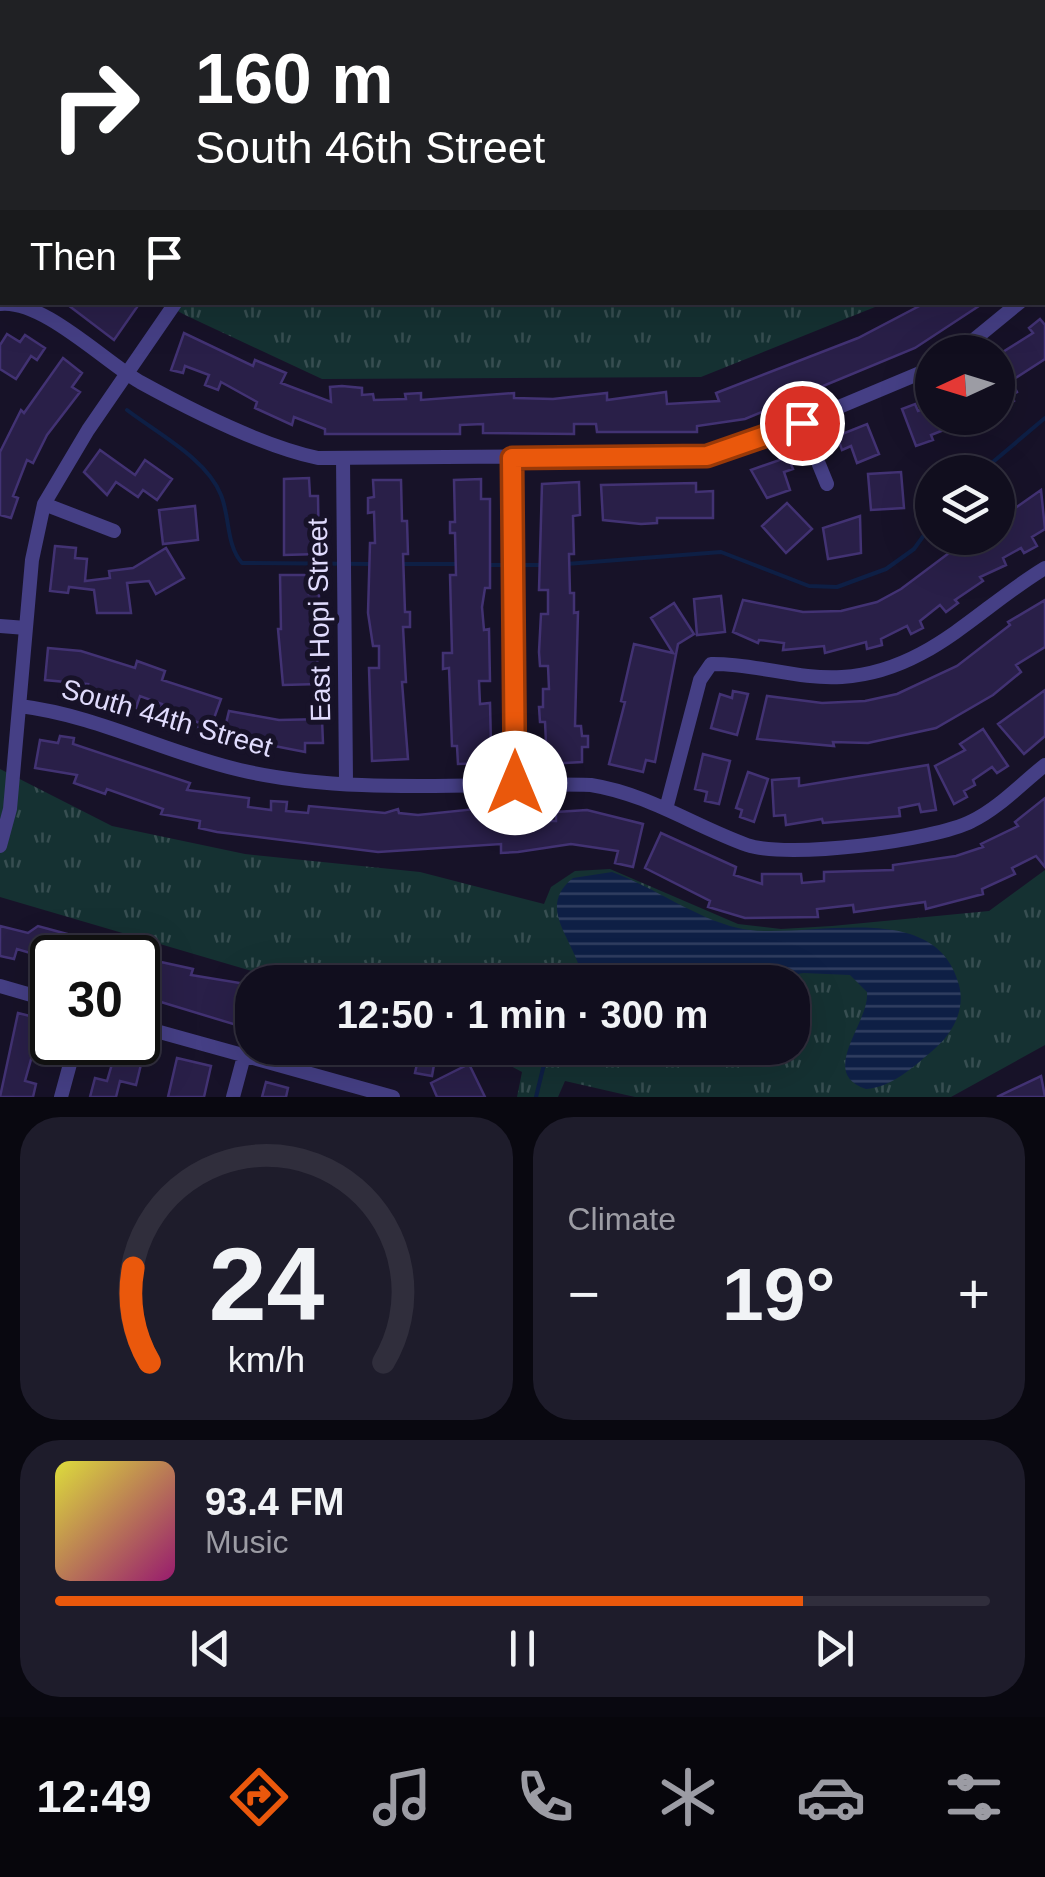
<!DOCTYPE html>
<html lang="en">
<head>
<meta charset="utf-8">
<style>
	body { margin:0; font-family:Helvetica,sans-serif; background:#1e1c2b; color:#f1f3f6; height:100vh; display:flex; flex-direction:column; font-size:38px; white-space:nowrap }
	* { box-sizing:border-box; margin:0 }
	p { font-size:32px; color:#9c9ca4 }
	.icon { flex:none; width:55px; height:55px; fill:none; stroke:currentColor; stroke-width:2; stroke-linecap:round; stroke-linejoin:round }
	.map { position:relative; height:1097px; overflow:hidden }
	.panel { display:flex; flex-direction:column; gap:20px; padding:20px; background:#090810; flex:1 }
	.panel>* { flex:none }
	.guide { position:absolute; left:0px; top:0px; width:1045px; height:305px; box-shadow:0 10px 40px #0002,0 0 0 2px #302e3c; background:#202124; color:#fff; overflow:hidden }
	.needle { width:65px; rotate:266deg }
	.buttons { position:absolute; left:915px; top:335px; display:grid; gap:20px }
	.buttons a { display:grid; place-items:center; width:100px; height:100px; border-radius:50%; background:#110e1e; box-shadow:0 10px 40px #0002,0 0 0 2px #302e3c; font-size:50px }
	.speed { position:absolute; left:30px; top:935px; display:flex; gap:20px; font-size:50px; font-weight:700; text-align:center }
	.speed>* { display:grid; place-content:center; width:130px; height:130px; border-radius:50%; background:#110e1e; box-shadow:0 10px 40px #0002,0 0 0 2px #302e3c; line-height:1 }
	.speed .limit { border:5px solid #111; border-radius:15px; background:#fff; color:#111 }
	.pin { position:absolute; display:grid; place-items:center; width:85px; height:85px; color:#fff; margin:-42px; border:5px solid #fff; border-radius:50%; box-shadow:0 2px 10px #0007 }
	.me { position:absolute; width:110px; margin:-55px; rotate:0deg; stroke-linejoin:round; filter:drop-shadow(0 0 8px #0008) }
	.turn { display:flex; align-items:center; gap:35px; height:210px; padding:0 30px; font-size:45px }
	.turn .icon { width:130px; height:130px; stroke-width:2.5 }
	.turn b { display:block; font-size:70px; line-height:85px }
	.then { display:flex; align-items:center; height:95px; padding:0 30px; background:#0003; gap:20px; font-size:38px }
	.big { font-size:75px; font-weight:700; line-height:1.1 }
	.panel .widget { flex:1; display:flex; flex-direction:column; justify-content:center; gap:15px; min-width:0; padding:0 35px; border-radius:40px; background:#1e1c2b }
	.panel .dial { align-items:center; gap:0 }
	.dial svg { height:260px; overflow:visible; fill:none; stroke:#302e3c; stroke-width:7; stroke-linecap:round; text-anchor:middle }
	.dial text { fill:#f1f3f6; stroke:none }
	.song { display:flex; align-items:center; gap:30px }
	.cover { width:120px; height:120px; border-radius:15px; background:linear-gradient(135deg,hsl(60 70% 55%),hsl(320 70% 35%)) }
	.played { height:10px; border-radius:5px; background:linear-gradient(90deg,#ea580c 80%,#302e3c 80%) }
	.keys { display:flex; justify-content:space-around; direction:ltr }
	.heat { display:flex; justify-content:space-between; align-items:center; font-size:55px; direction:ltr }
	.panel .tiles { flex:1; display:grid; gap:20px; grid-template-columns:1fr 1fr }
	.widget:last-child { grid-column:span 2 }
	.trip { position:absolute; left:235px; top:965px; width:575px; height:100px; border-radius:40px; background:#110e1e; box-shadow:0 10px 40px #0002,0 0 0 2px #302e3c; font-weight:700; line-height:100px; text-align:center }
	.menu { display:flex; height:160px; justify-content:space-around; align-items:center; background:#07060c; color:#9c9ca4 }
	.menu .icon { width:70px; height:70px }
	.menu .current { color:#ea580c }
	.menu b { font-size:45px; color:#f1f3f6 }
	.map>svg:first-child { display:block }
	.grass { fill:url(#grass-tufts) }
	.water { fill:url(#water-rules) }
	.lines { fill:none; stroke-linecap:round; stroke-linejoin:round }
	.stream { stroke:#0e1f45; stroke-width:4 }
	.building { fill:#291f48; stroke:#423273; stroke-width:2.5 }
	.minor { stroke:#453f85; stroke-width:14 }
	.route-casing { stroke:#983908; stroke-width:25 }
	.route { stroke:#ea580c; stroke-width:18 }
	.labels { text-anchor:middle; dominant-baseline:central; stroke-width:10; stroke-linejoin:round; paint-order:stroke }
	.street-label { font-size:28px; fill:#e0dbfd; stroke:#171228 }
</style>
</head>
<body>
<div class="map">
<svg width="1045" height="1097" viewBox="0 0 1045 1097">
	<defs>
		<pattern id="grass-tufts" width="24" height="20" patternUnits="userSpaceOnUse" patternTransform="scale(2.5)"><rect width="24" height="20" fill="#153132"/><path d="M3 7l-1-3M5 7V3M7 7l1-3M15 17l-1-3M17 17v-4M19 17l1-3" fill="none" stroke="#374e51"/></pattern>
		<pattern id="water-rules" width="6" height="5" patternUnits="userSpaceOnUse" patternTransform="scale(2.5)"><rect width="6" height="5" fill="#0e1f45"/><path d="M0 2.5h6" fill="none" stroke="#313f61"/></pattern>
	</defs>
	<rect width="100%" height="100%" fill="#171228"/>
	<!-- grass -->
	<path class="grass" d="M 176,302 L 885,303 L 701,377 L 322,379 L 185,315 L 172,308 Z
		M 0,769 L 112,826 L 245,854 L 420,872 L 544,904 L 551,887 L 575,871 L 610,869 L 738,924 L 781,929 L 832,926 L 989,911 L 1045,870 L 1045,1045 L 951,1097 L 635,1097 L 565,1081 L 558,1097 L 517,1097 L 522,1072 L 477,1048 L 792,1048 L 792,982 L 289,982 L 0,897 Z"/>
	<!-- water -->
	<path class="water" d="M 612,872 C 654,887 695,918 738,928 C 801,943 935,893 959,985 C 966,1011 951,1036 931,1052 C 912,1068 892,1087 866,1089 C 817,1073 870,1023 867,992 L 850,975 L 803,973 L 755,982 L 582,982 C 580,943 533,910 573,878 Z"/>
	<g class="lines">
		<!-- stream -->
		<path class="stream" d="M 602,0 L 605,2
			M 793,0 L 794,2
			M 569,2 L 571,0
			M 127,410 C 157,433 207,459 221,495 C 230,517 226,545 242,563 L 372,564
			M 981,472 L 1045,418
			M 401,564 L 457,564
			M 566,564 L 721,552 L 809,586 L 837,587 L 886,569 L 914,549 L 932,524
			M 486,565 L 542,565
			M 536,1097 L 548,1048"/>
	</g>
	<!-- building -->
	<path class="building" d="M 64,302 L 130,302 L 137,307 L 114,340 Z
		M 927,302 L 985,302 L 915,348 L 799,396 L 796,388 L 776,397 L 779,405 L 745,419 L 697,426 L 697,432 L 597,432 L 596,424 L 574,424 L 574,434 L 483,433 L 483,424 L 460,425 L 460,434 L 325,434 L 325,429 L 294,417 L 292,425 L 255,408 L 257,402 L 221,382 L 218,390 L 205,385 L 209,375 L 185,366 L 183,373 L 171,370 L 184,333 L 253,366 L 255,360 L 286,373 L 281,383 L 331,402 L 330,387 L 342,386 L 362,388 L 362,395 L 373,394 L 374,400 L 406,399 L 405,394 L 421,393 L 421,400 L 514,393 L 514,398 L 553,399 L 607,393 L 607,400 L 666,392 L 667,404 L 719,401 L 716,393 L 858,338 Z
		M 1040,319 L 1045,325 L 1045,359 L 1011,381 L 1017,392 L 1011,396 L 1014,401 L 998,412 L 998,355 L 1033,333 L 1029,328 Z
		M 7,334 L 20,342 L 25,335 L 45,348 L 37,360 L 31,356 L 16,379 L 0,369 L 0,345 Z
		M 63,358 L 82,373 L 72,387 L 80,392 L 47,435 L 33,463 L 27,460 L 13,496 L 18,498 L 11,518 L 0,515 L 0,452 L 21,410 L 24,413 Z
		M 915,404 L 918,411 L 932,406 L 932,418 L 974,418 L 931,435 L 933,440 L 916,446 L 902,409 Z
		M 867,424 L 879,454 L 857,463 L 851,446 L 842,450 L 837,436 Z
		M 100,450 L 135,475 L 145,460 L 172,479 L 157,500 L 143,490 L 138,497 L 116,482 L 107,495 L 84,472 Z
		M 788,457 L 793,469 L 784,472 L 790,490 L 767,498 L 751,470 Z
		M 901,472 L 904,508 L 871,510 L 868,474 Z
		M 309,478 L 310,496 L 318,496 L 319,554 L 284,555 L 284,479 Z
		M 481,479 L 481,499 L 490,499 L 490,588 L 485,588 L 482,607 L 484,630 L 489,629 L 490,681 L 479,681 L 480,704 L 490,703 L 491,745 L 486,745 L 486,763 L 458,764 L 457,746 L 452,746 L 449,668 L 443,669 L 443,653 L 452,653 L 450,575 L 456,575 L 455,533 L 450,533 L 450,522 L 455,522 L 454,480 Z
		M 373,480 L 401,480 L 402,521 L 407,521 L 408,554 L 403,554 L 405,612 L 410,612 L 410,627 L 403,627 L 406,682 L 402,682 L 408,759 L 372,761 L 369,668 L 379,668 L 379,646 L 373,646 L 368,613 L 370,543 L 375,543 L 374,512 L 368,513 L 368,498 L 374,497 Z
		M 579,482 L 580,515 L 573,516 L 574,554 L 569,554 L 570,593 L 574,593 L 574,613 L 578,612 L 575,726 L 581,726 L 582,736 L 588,736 L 588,747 L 582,747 L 582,762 L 547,764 L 545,722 L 540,722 L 539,707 L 543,707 L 543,689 L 549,689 L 548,666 L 540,666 L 539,652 L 541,614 L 548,614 L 548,590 L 539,590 L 542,484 Z
		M 696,483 L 696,492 L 713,491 L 713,518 L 657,518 L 657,523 L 641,524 L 603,520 L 601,485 Z
		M 1041,490 L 1045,529 L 1032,537 L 1037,546 L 1024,553 L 1021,548 L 1003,558 L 1006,565 L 980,577 L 983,581 L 955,600 L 958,603 L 946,612 L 940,605 L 920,621 L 923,628 L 911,634 L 907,626 L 881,639 L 882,645 L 867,649 L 866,642 L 825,653 L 824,646 L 783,650 L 784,643 L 759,640 L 758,643 L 733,632 L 743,600 L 803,612 L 841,611 L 877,602 L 901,589 L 969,538 L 998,538 L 998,520 Z
		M 787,503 L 812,529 L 786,553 L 762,526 Z
		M 195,506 L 198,540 L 163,544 L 159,510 Z
		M 860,516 L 861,553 L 828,559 L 823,528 Z
		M 55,546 L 76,548 L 75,558 L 87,559 L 85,581 L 110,578 L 109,571 L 133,568 L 166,548 L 184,578 L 156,594 L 149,581 L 127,583 L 131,613 L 97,613 L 94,590 L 69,587 L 68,593 L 50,591 Z
		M 280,575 L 309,575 L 309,594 L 319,594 L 319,608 L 313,608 L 319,684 L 283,685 L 278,629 L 281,629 Z
		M 721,596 L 725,632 L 697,635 L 694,599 Z
		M 1045,600 L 1045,647 L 1016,665 L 1021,672 L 993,695 L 936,728 L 868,743 L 833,742 L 834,746 L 757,739 L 767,696 L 822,703 L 865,701 L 897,694 L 957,666 L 1010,625 L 1008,622 Z
		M 674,603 L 694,634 L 678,644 L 655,762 L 646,760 L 643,772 L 609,764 L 625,702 L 621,701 L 634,644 L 673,653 L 651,618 Z
		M 48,648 L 81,651 L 135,668 L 137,661 L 165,671 L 162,680 L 221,699 L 209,732 L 198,729 L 200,723 L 174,714 L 172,722 L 158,717 L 162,704 L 140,696 L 136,708 L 86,690 L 88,684 L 45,680 Z
		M 1045,690 L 1045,736 L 1024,754 L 998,724 Z
		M 733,691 L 748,694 L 737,735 L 711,728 L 720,694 L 732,698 Z
		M 229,711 L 279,720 L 322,719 L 323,743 L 305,743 L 305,752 L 259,743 L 258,748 L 242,746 L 243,742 L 223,736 Z
		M 983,729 L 1008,766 L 997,773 L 992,767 L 973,780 L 975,785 L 964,791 L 967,797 L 954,804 L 935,766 L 965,750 L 960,744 Z
		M 60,736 L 74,738 L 73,744 L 190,783 L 187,790 L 249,798 L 248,807 L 271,810 L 271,801 L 287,802 L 286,811 L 308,813 L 309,806 L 385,813 L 398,809 L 399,813 L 418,815 L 475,809 L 476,817 L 492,819 L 516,819 L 515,810 L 532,809 L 532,821 L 556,821 L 556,812 L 587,810 L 643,824 L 633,867 L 615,863 L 618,851 L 571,844 L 518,852 L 501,853 L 501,844 L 378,852 L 217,832 L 199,828 L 200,821 L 161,814 L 163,809 L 107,789 L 105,794 L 74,783 L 77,775 L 35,768 L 40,740 L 58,743 Z
		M 703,754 L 730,761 L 719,804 L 705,801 L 707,792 L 695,789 Z
		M 928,765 L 936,810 L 921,812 L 919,804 L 899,808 L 900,816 L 823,823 L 822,819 L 786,825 L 785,815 L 774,816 L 772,780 L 799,778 L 799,786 Z
		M 748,772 L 768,779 L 754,822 L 740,817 L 742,810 L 736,808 Z
		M 1045,798 L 1045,867 L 1036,856 L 1012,868 L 1015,874 L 982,889 L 983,894 L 926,909 L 925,902 L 854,912 L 853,905 L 817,909 L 818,917 L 745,918 L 708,907 L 710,901 L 645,868 L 661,833 L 736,867 L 734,875 L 762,884 L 762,874 L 801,874 L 802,883 L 824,881 L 824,872 L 893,870 L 893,865 L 956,856 L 983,847 L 981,844 L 1018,826 L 1015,822 Z
		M 0,926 L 28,933 L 38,926 L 67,934 L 64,946 L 95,958 L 47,958 L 17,949 L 14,959 L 0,956 Z
		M 138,957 L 193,969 L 191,975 L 252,985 L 252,1020 L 245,1018 L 243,1027 L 138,995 Z
		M 18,1013 L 46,1020 L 40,1041 L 48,1043 L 44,1059 L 32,1056 L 25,1081 L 36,1084 L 33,1097 L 0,1097 Z
		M 106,1042 L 145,1048 L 136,1085 L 120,1081 L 116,1097 L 90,1097 L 95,1078 L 107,1081 L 114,1057 L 103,1054 Z
		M 335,1048 L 371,1048 L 367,1060 Z
		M 388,1048 L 437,1048 L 432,1076 L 415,1073 L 418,1059 L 388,1053 Z
		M 177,1058 L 211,1066 L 204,1097 L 168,1097 Z
		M 469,1064 L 485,1097 L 437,1097 L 431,1083 Z
		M 1041,1076 L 1045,1097 L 997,1097 Z
		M 266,1082 L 288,1088 L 286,1097 L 262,1097 Z"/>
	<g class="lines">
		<!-- minor -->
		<path class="minor" d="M 710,0 L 711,2
			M 881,0 L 882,2
			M 105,2 L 106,0
			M 369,2 L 370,0
			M 467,2 L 468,0
			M 957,2 L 964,0
			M 0,23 L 2,23
			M 1042,284 L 1045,282
			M 0,304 C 42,299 104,361 140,382 C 191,410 262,446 318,458 L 707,455 L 784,430 L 932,368
			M 959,352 L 1020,302
			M 802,423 L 827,484
			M 343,458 L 346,781
			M 513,458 L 515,783
			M 44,504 L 114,531
			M 0,626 L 26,628
			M 20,706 C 99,716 163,752 240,770 C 352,796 477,782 591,785 C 648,794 694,826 747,845 C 788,859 933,841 972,821 C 999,808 1022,783 1045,765
			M 666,809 L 700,680 L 711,664 C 755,663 798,680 842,677 C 927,672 977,609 1045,568
			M 0,846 L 10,809 L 32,560 L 44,504 L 88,430 L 176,302
			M 0,986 L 52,1001
			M 138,1026 L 393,1097
			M 61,1097 L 76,1042
			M 233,1097 L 244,1056"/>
	</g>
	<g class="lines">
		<!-- route casing -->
		<g class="route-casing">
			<path id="route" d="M 515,783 L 512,458 L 707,456 L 802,423"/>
		</g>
		<!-- route -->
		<use href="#route" class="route"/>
	</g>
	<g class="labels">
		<!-- street labels -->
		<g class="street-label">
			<text transform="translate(319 620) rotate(-91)">East Hopi Street</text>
			<text transform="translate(167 718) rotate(16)">South 44th Street</text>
		</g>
	</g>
</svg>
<div class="buttons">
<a><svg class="needle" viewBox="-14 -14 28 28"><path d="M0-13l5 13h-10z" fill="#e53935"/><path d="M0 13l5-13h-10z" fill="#9c9ca4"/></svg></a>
<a><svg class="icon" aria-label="layers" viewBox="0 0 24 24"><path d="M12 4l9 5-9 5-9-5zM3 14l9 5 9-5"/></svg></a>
</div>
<div class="speed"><div class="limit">30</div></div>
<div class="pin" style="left:802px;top:423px;background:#d93025"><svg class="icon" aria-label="arrive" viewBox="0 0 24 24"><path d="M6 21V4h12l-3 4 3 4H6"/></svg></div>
<svg class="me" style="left:515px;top:783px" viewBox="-20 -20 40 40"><circle r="19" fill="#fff"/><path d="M0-13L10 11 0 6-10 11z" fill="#ea580c"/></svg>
<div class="trip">12:50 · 1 min · 300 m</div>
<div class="guide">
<div class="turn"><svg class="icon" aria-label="right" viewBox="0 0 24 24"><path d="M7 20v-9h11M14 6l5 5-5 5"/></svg><div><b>160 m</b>South 46th Street</div></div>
<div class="then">Then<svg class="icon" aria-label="arrive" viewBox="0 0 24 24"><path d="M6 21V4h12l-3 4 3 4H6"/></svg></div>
</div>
</div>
<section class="panel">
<div class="tiles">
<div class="widget dial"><svg viewBox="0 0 100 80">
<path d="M14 69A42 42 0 1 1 86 69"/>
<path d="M14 69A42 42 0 0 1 9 40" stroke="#ea580c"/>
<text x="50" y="56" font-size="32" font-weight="700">24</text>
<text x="50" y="72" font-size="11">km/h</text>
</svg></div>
<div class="widget"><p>Climate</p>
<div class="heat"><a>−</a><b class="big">19°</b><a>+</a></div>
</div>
<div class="widget">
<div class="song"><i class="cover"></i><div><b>93.4 FM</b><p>Music</p></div></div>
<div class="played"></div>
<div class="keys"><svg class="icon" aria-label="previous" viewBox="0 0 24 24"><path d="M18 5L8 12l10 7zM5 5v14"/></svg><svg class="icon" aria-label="pause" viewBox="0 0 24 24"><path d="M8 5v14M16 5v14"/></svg><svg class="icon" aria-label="next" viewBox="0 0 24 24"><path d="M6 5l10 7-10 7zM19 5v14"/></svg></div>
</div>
</div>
</section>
<nav class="menu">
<b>12:49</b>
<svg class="icon current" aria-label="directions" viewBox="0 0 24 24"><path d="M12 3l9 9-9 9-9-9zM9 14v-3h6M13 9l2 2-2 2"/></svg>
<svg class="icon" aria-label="music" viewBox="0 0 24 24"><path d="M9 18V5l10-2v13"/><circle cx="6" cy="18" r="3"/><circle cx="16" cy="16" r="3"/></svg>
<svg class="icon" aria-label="phone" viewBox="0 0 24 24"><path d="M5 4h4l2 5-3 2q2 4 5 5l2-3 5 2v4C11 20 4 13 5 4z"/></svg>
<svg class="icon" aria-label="climate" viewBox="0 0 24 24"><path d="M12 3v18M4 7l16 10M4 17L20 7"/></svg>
<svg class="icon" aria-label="car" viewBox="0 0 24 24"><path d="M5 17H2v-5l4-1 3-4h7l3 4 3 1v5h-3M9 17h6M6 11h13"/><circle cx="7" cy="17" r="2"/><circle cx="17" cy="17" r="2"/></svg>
<svg class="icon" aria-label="filters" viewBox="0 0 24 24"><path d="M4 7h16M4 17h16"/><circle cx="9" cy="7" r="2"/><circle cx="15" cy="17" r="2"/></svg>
</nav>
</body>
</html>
